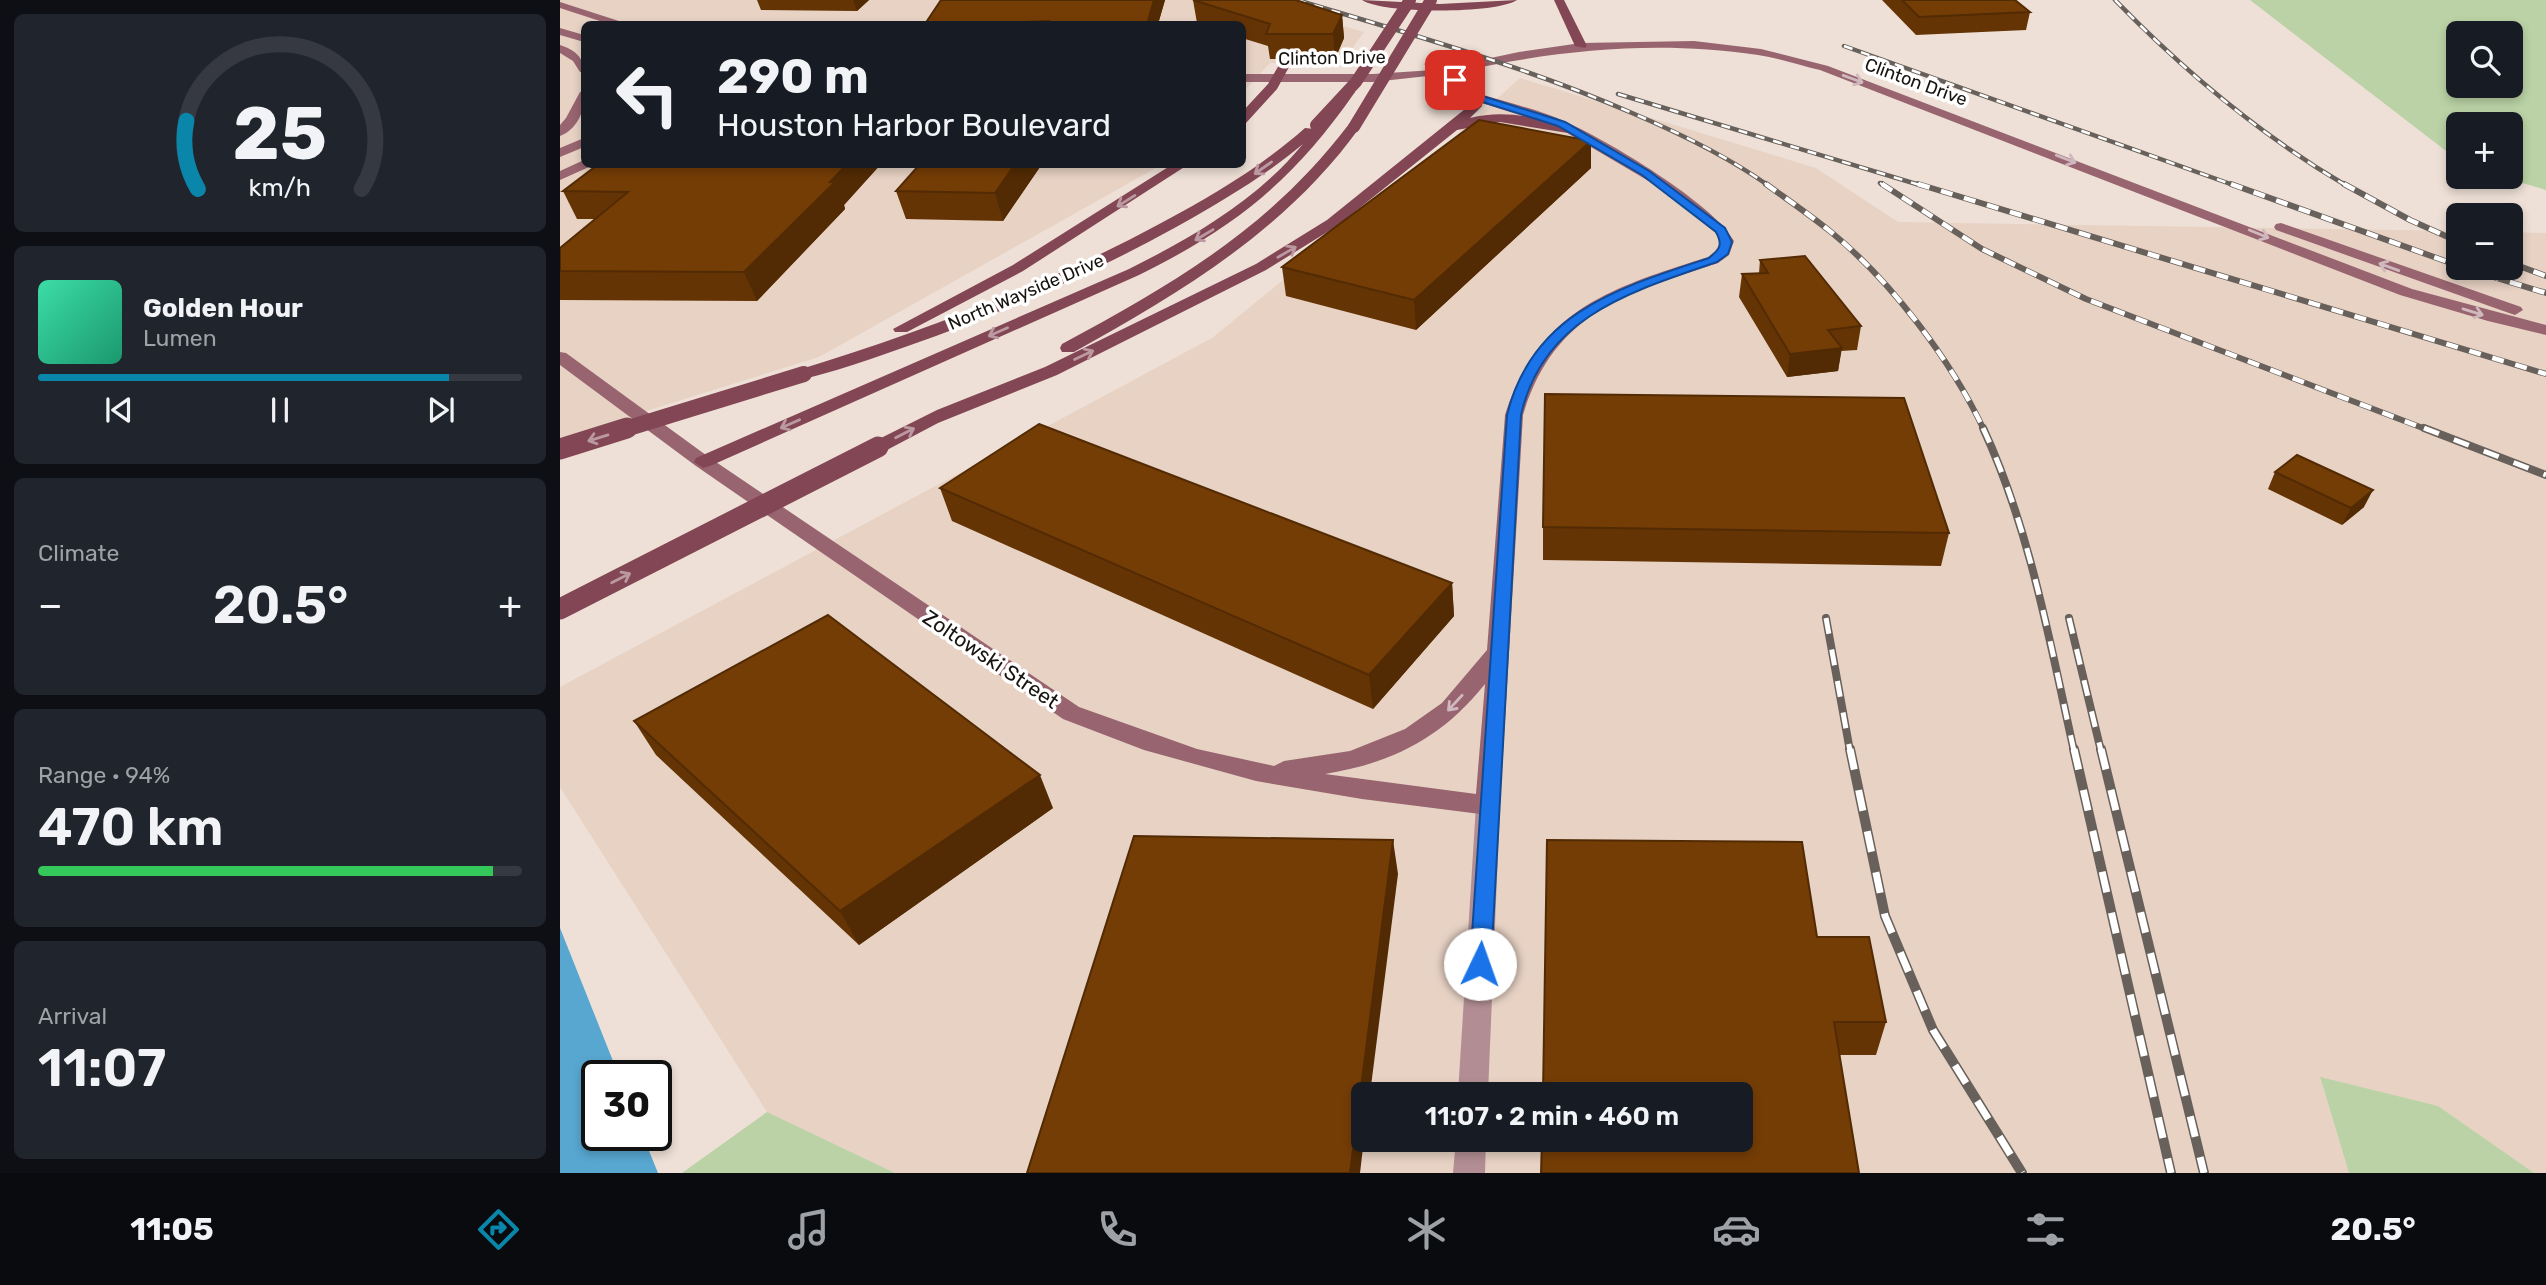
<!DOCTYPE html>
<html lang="en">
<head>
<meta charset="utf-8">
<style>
	body { margin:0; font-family:Rubik,sans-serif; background:#20242c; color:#f1f3f6; height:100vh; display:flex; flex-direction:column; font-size:26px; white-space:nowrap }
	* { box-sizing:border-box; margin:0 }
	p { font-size:23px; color:#9ea1a6 }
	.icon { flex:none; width:38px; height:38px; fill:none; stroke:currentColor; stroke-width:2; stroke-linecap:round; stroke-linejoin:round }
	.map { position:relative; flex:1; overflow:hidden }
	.sheet { display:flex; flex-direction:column; gap:14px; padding:14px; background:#0d0f14; width:560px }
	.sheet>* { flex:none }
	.hud { position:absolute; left:21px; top:21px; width:665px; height:147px; border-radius:10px; box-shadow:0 4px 10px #0003; background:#171b24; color:#f1f3f6; overflow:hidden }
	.tools { position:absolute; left:1886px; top:21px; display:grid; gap:14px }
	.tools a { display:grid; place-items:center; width:77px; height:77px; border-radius:10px; background:#171b24; box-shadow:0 4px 10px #0003; font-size:35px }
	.speed { position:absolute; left:21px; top:1060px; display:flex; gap:14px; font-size:35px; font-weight:700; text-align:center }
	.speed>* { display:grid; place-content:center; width:91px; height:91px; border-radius:50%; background:#171b24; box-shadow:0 4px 10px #0003; line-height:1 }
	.speed .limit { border:4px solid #111; border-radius:10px; background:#fff; color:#111 }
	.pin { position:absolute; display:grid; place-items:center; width:60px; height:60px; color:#fff; margin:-30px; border-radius:14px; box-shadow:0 4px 10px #0006 }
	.me { position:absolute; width:77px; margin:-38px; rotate:3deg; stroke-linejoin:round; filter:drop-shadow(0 0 5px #0008) }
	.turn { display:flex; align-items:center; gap:24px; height:147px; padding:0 21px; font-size:32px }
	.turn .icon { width:91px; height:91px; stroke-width:2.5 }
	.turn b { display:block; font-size:49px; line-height:60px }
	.big { font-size:52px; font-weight:600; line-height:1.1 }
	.sheet .card { flex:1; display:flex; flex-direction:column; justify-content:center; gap:10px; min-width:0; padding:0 24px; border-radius:10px; background:#20242c }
	.sheet .dial { align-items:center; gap:0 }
	.dial svg { height:182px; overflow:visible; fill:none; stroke:#363941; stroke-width:7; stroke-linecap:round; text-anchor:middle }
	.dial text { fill:#f1f3f6; stroke:none }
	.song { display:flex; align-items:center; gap:21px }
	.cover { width:84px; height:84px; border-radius:10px; background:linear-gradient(135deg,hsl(160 70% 55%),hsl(160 70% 35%)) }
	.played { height:7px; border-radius:4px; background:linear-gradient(90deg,#0986aa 85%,#363941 85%) }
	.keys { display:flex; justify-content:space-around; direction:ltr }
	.heat { display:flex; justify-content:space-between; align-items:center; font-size:38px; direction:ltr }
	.charge { height:10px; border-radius:5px; background:linear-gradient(90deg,#34c759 94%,#363941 0) }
	.trip { position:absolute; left:791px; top:1082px; width:402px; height:70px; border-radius:10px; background:#171b24; box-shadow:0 4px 10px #0003; font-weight:600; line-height:70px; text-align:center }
	.tab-bar { display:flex; height:112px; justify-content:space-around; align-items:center; background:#090b0e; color:#9ea1a6 }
	.tab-bar .icon { width:49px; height:49px }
	.tab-bar .on { color:#0986aa }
	.tab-bar b { font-size:32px; color:#f1f3f6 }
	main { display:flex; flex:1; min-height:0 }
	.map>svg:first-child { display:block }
	.built { fill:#e7d2c4; fill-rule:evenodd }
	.green { fill:#bad2a5; fill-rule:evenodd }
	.water { fill:#58a7d1 }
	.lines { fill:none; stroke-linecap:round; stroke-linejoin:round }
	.street { fill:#b28e94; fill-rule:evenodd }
	.secondary { fill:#97646f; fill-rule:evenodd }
	.primary { fill:#834654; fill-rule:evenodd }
	.rail-far3-casing { stroke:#68605a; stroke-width:4.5 }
	.rail-far2-casing { stroke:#68605a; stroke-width:6 }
	.rail-far1-casing { stroke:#68605a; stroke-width:8 }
	.rail-casing { stroke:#68605a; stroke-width:10 }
	.rail-far3 { stroke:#fff; stroke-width:2.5; stroke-dasharray:9; stroke-linecap:butt }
	.rail-far2 { stroke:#fff; stroke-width:4.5; stroke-dasharray:12; stroke-linecap:butt }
	.rail-far1 { stroke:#fff; stroke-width:5; stroke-dasharray:16; stroke-linecap:butt }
	.rail { stroke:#fff; stroke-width:7; stroke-dasharray:21; stroke-linecap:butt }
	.primary-bridge-far2 { stroke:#834654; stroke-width:12 }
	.primary-bridge-far1 { stroke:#834654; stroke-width:16 }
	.primary-bridge { stroke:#834654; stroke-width:21 }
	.wall { fill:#653405 }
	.shaded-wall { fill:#522b04 }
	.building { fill:#753d06; stroke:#522b04; stroke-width:2 }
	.oneway { stroke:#d0b9be }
	.oneway2 { stroke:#bb99a1 }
	.route { fill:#1a73e8; stroke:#114b97; stroke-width:2 }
	.labels { text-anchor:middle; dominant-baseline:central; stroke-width:7; stroke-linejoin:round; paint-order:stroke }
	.far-street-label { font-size:18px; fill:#17130f; stroke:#fff }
	.street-label { font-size:21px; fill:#17130f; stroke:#fff }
</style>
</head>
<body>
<main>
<section class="sheet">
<div class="card dial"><svg viewBox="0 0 100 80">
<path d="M14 69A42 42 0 1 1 86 69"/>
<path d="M14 69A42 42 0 0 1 9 39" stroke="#0986aa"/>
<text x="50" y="56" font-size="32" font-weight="700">25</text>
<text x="50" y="72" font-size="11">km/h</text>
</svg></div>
<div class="card">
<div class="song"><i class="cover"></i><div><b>Golden Hour</b><p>Lumen</p></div></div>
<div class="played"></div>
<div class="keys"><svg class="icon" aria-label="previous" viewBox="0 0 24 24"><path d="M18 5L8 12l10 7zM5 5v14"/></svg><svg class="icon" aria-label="pause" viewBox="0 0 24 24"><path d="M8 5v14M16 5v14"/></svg><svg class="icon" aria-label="next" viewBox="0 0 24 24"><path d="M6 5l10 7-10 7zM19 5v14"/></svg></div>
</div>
<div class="card"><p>Climate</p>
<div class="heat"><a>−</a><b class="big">20.5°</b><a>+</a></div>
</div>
<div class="card"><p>Range · 94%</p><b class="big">470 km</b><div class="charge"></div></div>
<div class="card"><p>Arrival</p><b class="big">11:07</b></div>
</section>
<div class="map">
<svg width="1986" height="1173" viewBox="0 0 1986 1173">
	<rect width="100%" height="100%" fill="#eee0d6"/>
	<!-- built -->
	<path class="built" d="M 0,0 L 693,0 L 804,32 L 781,64 L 710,63 L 683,92 L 682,24 L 24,24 L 24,164 L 601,165 L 259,357 L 0,438 Z
		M 960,78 L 1256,168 L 1338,222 L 1899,231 L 1899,268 L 1951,268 L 1951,232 L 1986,233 L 1986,1173 L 1974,1173 L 1878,1106 L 1760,1078 L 1789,1173 L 335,1173 L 207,1112 L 0,787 L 0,687 L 652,338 L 859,169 ZM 803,1094 L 1181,1094 L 1181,1139 L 803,1139 Z"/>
	<!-- green -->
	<path class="green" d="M 1690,0 L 1986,0 L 1986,190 L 1942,177 L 1951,177 L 1951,124 L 1899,124 L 1899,161 ZM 1899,33 L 1951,33 L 1951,86 L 1899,86 Z
		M 1760,1077 L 1878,1106 L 1974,1173 L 1789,1173 Z
		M 207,1112 L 335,1173 L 122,1173 Z"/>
	<!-- water -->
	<path class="water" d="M 0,928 L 59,1076 L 37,1076 L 37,1136 L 83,1136 L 98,1173 L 0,1173 Z"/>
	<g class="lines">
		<!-- street -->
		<path class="street" d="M 928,795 L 937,798 L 940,805 L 928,1094 L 898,1094 L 916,805 L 919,798 Z
			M 896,1139 L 926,1139 L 925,1173 L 893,1173 Z"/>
		<!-- secondary -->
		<path class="secondary" d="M 0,2 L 62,22 L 63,24 L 49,24 L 0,8 Z
			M 0,28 L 24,35 L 24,42 L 0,35 Z
			M 1134,41 L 1201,49 L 1268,66 L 1852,289 L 1986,325 L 1986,335 L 1928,321 L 1840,295 L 1260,70 C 1239,65 1219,58 1198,55 C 1094,40 999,50 897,72 L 902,83 L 914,92 C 944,102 978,109 1006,122 C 1047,140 1154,204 1174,241 L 1169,255 L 1158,263 C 1066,294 994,312 963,415 L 940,805 L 937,812 L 928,815 L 802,799 L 696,781 L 584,750 L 503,719 L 136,466 L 0,365 L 0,352 L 6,353 L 150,458 L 519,707 L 637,749 L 714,766 L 724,761 L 790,751 L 845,729 L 882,703 L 927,650 L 945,415 C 979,309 1051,288 1148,257 L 1157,250 L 1160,241 L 1155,232 L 1097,186 L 997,127 L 906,98 L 893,88 L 886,74 L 813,82 L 682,82 L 682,74 L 813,74 L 874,70 L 864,64 L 870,61 L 888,67 L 959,52 L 1021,43 ZM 925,684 L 916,794 L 765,774 C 832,763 882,738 925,684 Z
			M 0,45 C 15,50 24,57 24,73 L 20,72 L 13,61 L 0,53 Z
			M 24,91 C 26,109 18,129 0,136 L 0,125 L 6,118 L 20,92 Z
			M 24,138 L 24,147 L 0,157 L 0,148 Z
			M 24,160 L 24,164 L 30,164 L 29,167 L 0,180 L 0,171 Z
			M 1721,223 L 1961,307 L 1963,310 L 1955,315 L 1949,313 L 1716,230 L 1714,227 L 1716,224 Z"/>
		<!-- primary -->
		<path class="primary" d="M 802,0 L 880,4 L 957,0 C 937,14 822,14 802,0 Z
			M 994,0 L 1004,0 L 1027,46 L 1025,48 L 1015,46 Z
			M 719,65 L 729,67 L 717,89 L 686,123 L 682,124 L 682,112 L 708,84 Z
			M 789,88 L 795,92 C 733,181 676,227 579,275 L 150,466 L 143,468 L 134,462 L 136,458 L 569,269 C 633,237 697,200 743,144 C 705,176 662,201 618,226 C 541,269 459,305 376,336 C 333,351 289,368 244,379 L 235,374 L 238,370 C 364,331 487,285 603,222 C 654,195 702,166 745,128 L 755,129 L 785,89 Z
			M 910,91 L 918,96 L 922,106 L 910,118 C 944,109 979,118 1013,126 L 1014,129 L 1008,133 L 940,122 L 897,130 L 777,226 L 706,270 L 497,375 L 378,423 L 325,451 L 311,451 L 309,447 L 311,443 L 377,410 L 485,367 L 696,264 L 767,220 L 910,105 L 904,95 Z
			M 794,123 L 800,127 C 727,229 622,292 514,352 L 502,352 L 500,348 L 502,344 C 615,283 710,228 789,124 Z
			M 613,164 L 629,164 L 463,271 L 347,332 L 335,332 L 333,329 L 453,265 Z"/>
		<!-- rail-far3 casing -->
		<g class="rail-far3-casing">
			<path id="rail-far3" d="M 737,0 C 850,34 964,66 1072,113 C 1119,133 1167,156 1209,186
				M 1555,0 C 1625,72 1700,135 1787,186
				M 1284,46 L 1676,186
				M 1058,94 L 1363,186
				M 1320,183 L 1325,186"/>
		</g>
		<!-- rail-far2 casing -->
		<g class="rail-far2-casing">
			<path id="rail-far2" d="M 1206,184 C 1228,200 1250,215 1271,232 C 1331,281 1391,360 1424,430
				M 1322,184 L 1422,249 L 1526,299 L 1868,430
				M 1358,184 L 1986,374
				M 1671,184 L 1899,266
				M 1784,184 L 1850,220 L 1899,242
				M 1951,263 L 1986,276
				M 1904,268 L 1986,293"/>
		</g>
		<!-- rail-far1 casing -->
		<g class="rail-far1-casing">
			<path id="rail-far1" d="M 1423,428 C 1470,529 1490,643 1514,751
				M 1864,428 L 1986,475
				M 1266,618 L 1290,751
				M 1509,618 L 1541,751"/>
		</g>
		<!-- rail casing -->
		<g class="rail-casing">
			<path id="rail" d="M 1290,749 L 1325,916 L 1373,1030 L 1462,1173
				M 1514,749 L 1611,1173
				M 1541,749 L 1644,1173"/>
		</g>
		<!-- rail-far3 -->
		<use href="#rail-far3" class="rail-far3"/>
		<!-- rail-far2 -->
		<use href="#rail-far2" class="rail-far2"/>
		<!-- rail-far1 -->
		<use href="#rail-far1" class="rail-far1"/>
		<!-- rail -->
		<use href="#rail" class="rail"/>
		<!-- primary-bridge-far2 -->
		<path class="primary-bridge-far2" d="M 756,125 L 796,82 L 850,0
			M 794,127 L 871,0"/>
		<!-- primary-bridge-far1 -->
		<path class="primary-bridge-far1" d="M 62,430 L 244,374"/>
		<!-- primary-bridge -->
		<path class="primary-bridge" d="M 0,449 L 67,428
			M 0,609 L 318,447"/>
	</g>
	<!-- wall -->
	<path class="wall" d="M 197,0 L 309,0 L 297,11 L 201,10 Z
		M 381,0 L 605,0 L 598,24 L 365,24 Z
		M 633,0 L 782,15 L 784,38 L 775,59 L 710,59 L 708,46 L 682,38 L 682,24 L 640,24 L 637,23 Z
		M 1322,0 L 1455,0 L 1470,12 L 1466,30 L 1356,35 Z
		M 1031,141 L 1031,168 L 856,330 L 726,296 L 722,267 Z
		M 79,164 L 321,164 L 284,205 L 285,209 L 197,301 L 0,300 L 0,248 L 35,219 L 17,219 L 3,191 Z
		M 482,164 L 443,221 L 346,219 L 336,191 Z
		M 1200,260 L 1301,326 L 1297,350 L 1281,351 L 1278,371 L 1227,377 L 1179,297 L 1182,274 L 1199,273 Z
		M 1715,472 L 1804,507 L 1782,525 L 1708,489 Z
		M 380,488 L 892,583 L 894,616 L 813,709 L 392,521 Z
		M 983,527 L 1389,533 L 1381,566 L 983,560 Z
		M 74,721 L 493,808 L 299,945 L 96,755 Z
		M 1257,937 L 1326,1022 L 1316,1055 L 1279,1055 Z"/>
	<!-- shaded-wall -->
	<path class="shaded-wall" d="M 293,0 L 309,0 L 297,11 Z
		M 594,0 L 605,0 L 598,24 L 587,24 Z
		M 782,15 L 784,38 L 775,59 L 773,34 Z
		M 1031,141 L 1031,168 L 856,330 L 854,300 Z
		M 287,164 L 321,164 L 284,205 L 285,209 L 197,301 L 184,272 Z
		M 455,164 L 482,164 L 443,221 L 435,193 Z
		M 1282,348 L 1278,371 L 1227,377 L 1230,354 Z
		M 1813,490 L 1804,507 L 1782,525 L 1791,508 Z
		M 892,583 L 894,616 L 813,709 L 809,675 Z
		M 480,775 L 493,808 L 299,945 L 280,911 Z
		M 833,840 L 838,874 L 810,1094 L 803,1094 L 803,1139 L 804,1139 L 800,1173 L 790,1173 Z"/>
	<!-- building -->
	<path class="building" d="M 381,0 L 594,0 L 587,24 L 485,24 L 488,21 L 414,24 L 365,24 Z
		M 633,0 L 736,0 L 782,15 L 773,34 L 706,34 L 710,24 Z
		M 1342,0 L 1455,0 L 1470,12 L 1359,17 Z
		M 919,120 L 1031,141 L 854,300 L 722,267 Z
		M 79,164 L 287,164 L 270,182 L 275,182 L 184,272 L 0,271 L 0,248 L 68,192 L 3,191 L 36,166 L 77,166 Z
		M 360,164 L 455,164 L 435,193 L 336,191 Z
		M 1245,256 L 1301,326 L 1268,330 L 1282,348 L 1230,354 L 1182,274 L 1208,273 L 1200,260 Z
		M 985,394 L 1344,398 L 1389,533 L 983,527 Z
		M 479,424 L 892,583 L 809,675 L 380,488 Z
		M 1737,455 L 1813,490 L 1791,508 L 1715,472 Z
		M 268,615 L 480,775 L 280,911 L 74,721 Z
		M 574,836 L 833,840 L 790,1173 L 467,1173 Z
		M 987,840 L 1242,842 L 1257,937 L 1309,937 L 1326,1022 L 1274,1022 L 1299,1173 L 981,1173 L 982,1139 L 1181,1139 L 1181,1094 L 983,1094 Z"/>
	<!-- one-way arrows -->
	<defs><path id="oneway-shaft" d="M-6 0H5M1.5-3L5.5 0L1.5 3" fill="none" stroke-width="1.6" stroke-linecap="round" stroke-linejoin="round" transform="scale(1.75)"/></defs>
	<g class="oneway">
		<use href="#oneway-shaft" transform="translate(1293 79) rotate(20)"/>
		<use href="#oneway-shaft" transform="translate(1506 159) rotate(21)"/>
		<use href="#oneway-shaft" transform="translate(1699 234) rotate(22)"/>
		<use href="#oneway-shaft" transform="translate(1829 267) rotate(-160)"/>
		<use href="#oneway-shaft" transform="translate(1913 312) rotate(17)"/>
		<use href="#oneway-shaft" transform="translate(895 703) rotate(133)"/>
	</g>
	<g class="oneway2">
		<use href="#oneway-shaft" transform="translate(703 168) rotate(145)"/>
		<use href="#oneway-shaft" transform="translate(566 201) rotate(148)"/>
		<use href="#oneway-shaft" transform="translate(644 235) rotate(149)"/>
		<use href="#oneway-shaft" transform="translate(727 252) rotate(-30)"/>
		<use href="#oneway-shaft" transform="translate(438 332) rotate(156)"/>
		<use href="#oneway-shaft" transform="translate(524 355) rotate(-25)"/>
		<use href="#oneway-shaft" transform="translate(230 424) rotate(156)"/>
		<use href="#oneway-shaft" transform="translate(345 433) rotate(-27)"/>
		<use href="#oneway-shaft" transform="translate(38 438) rotate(163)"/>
		<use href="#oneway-shaft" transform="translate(61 578) rotate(-27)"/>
	</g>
	<!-- route -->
	<path class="route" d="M 892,78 L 898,78 L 913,93 L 1005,122 L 1089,171 L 1165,228 L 1172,242 L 1168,254 L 1157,262 C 1073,291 983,316 961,415 L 931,964 L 928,971 L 920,973 L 913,971 L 910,964 L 947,415 C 972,312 1061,287 1149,258 C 1160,249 1163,245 1156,232 L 1082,175 L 998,126 L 907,97 L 892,82 Z"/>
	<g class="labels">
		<!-- far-street labels -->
		<g class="far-street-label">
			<text transform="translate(772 58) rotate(-1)">Clinton Drive</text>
			<text transform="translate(1356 82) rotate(20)">Clinton Drive</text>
			<text transform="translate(466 292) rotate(-23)">North Wayside Drive</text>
		</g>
		<!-- street labels -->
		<g class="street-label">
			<text transform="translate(431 659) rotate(34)">Zoltowski Street</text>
		</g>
	</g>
</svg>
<div class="tools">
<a><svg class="icon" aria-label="search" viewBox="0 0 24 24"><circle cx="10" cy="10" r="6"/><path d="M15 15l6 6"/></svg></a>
<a>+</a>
<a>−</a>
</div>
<div class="speed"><div class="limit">30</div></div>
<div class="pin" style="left:895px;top:80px;background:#d93025"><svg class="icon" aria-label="arrive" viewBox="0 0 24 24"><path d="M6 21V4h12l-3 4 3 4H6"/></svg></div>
<svg class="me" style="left:920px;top:964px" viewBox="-20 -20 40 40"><circle r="19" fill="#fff"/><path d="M0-13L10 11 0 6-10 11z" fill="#1a73e8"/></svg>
<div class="trip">11:07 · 2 min · 460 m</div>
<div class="hud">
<div class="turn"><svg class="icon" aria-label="left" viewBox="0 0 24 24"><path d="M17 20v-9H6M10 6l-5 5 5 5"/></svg><div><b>290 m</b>Houston Harbor Boulevard</div></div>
</div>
</div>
</main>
<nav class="tab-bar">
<b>11:05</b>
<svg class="icon on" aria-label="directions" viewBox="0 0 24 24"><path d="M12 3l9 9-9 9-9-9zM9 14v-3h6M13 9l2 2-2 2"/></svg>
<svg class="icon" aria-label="music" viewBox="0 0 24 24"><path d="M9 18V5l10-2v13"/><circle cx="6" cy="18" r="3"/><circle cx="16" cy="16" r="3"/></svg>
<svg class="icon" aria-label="phone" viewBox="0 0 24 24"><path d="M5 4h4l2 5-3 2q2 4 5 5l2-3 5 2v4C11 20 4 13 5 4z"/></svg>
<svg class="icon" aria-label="climate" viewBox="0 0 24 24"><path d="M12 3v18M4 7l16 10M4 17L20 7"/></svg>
<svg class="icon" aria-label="car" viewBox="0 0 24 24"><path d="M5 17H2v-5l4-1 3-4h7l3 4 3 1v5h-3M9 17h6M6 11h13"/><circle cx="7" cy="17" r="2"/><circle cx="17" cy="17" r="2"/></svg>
<svg class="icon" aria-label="filters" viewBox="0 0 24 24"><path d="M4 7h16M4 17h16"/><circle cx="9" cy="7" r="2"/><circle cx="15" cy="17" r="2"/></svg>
<b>20.5°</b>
</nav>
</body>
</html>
